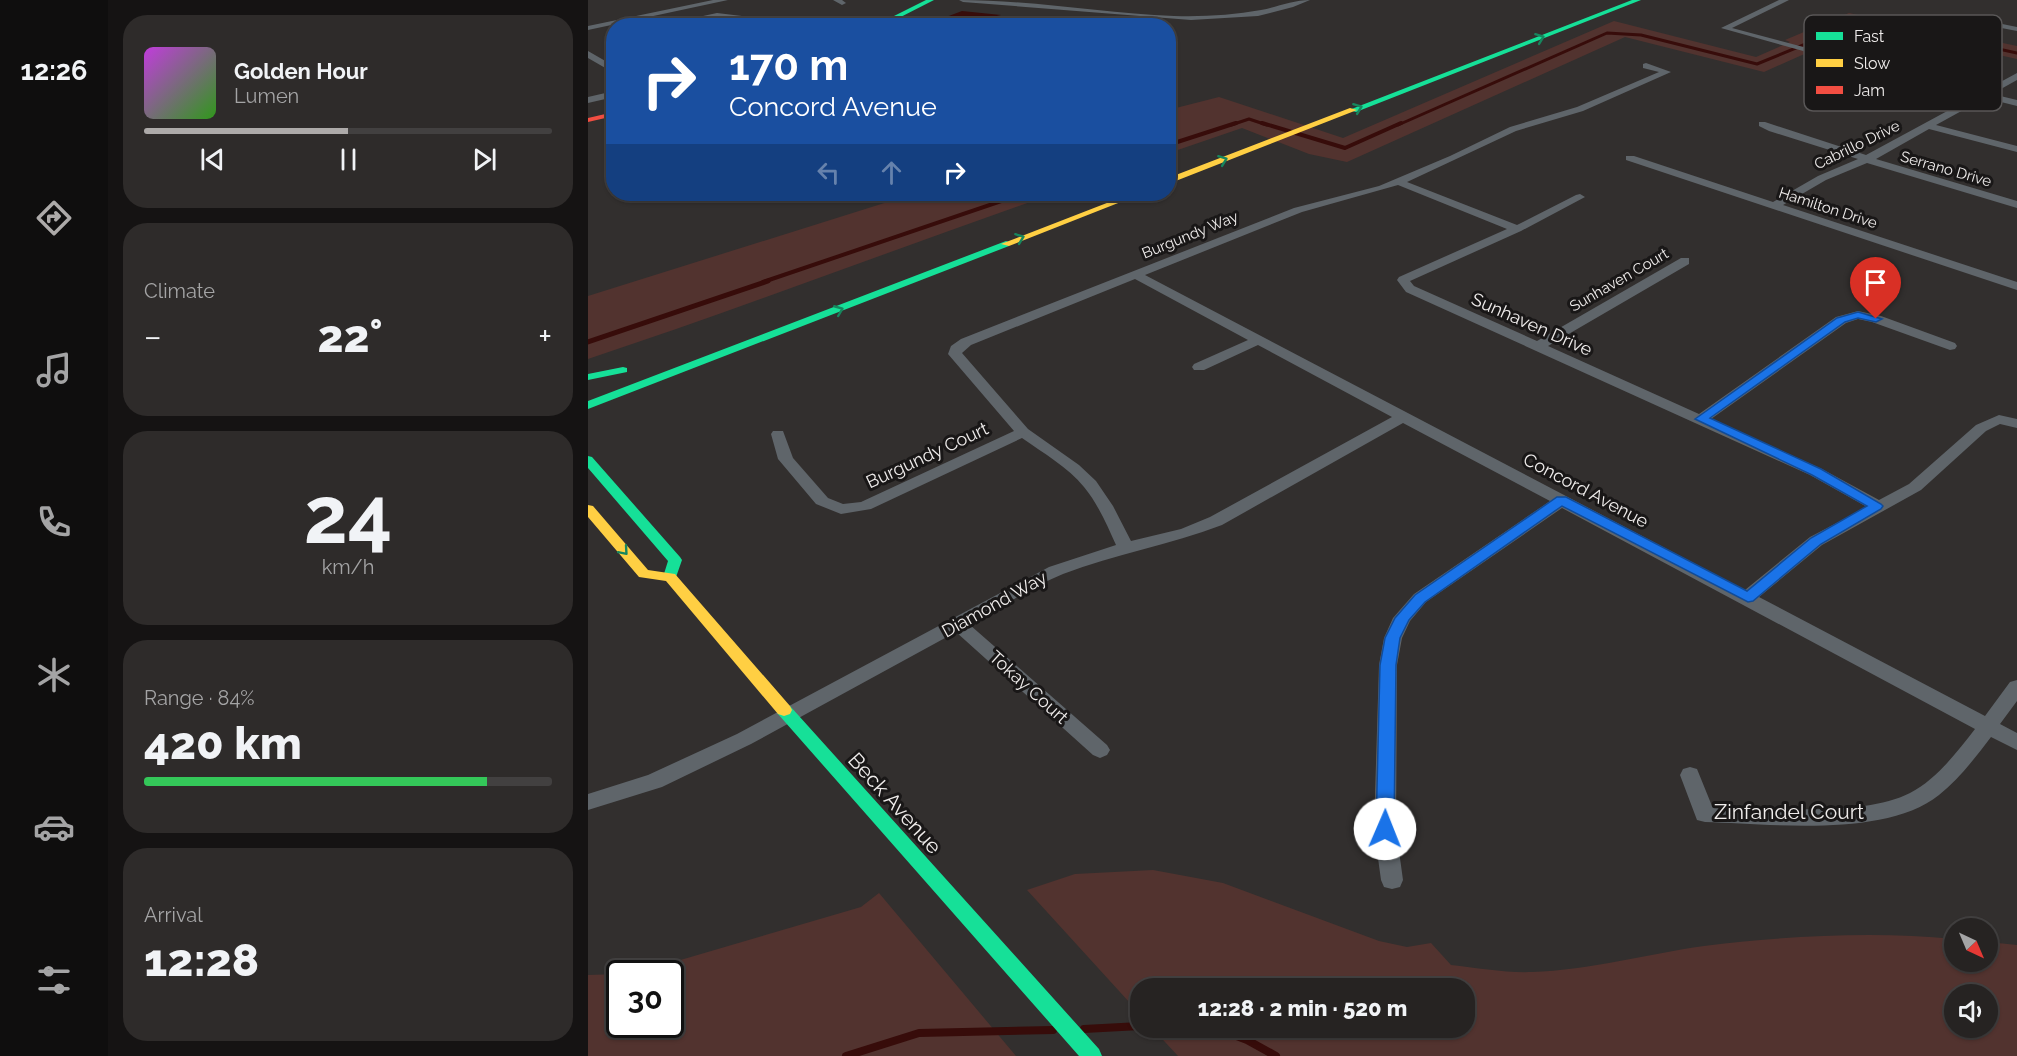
<!DOCTYPE html>
<html lang="en">
<head>
<meta charset="utf-8">
<style>
	body { margin:0; font-family:Raleway,sans-serif; background:#2e2b2a; color:#f1f3f6; height:100vh; display:flex; flex-direction:column; font-size:22px; white-space:nowrap }
	* { box-sizing:border-box; margin:0 }
	p { font-size:20px; color:#a4a4a5 }
	.icon { flex:none; width:33px; height:33px; fill:none; stroke:currentColor; stroke-width:2; stroke-linecap:round; stroke-linejoin:round }
	.map { position:relative; flex:1; overflow:hidden }
	.drawer { display:flex; flex-direction:column; gap:15px; padding:15px; background:#151313; width:480px }
	.drawer>* { flex:none }
	.banner { position:absolute; left:18px; top:18px; width:570px; height:183px; border-radius:24px; box-shadow:0 2px 4px #0004,0 0 0 2px #424040; background:#1a4fa0; color:#fff; overflow:hidden }
	.needle { width:39px; rotate:136deg }
	.buttons { position:absolute; left:1356px; top:918px; display:grid; gap:12px }
	.buttons a { display:grid; place-items:center; width:54px; height:54px; border-radius:50%; background:#262322; box-shadow:0 2px 4px #0004,0 0 0 2px #424040; font-size:30px }
	.speed { position:absolute; left:18px; top:960px; display:flex; gap:12px; font-size:30px; font-weight:700; text-align:center }
	.speed>* { display:grid; place-content:center; width:78px; height:78px; border-radius:50%; background:#262322; box-shadow:0 2px 4px #0004,0 0 0 2px #424040; line-height:1 }
	.speed .limit { border:3px solid #111; border-radius:9px; background:#fff; color:#111 }
	.pin { position:absolute; display:grid; place-items:center; width:51px; height:51px; color:#fff; margin:-62px -26px; border-radius:50% 50% 50% 0; rotate:-45deg; box-shadow:0 0 6px #0007 }
	.pin .icon { rotate:45deg }
	.me { position:absolute; width:66px; margin:-33px; rotate:1deg; stroke-linejoin:round; filter:drop-shadow(0 0 4px #0008) }
	.turn { display:flex; align-items:center; gap:21px; height:126px; padding:0 24px; font-size:27px }
	.turn .icon { width:78px; height:78px; stroke-width:2.5 }
	.turn b { display:block; font-size:42px; line-height:51px }
	.lanes { display:flex; align-items:center; height:57px; padding:0 24px; background:#0003; justify-content:center; gap:30px; direction:ltr }
	.lanes .off { opacity:.35 }
	.big { font-size:45px; font-weight:800; line-height:1.1 }
	.drawer .tile { flex:1; display:flex; flex-direction:column; justify-content:center; gap:9px; min-width:0; padding:0 21px; border-radius:24px; background:#2e2b2a }
	.drawer .dial { align-items:center; gap:0 }
	.dial b { font-size:78px; line-height:1 }
	.song { display:flex; align-items:center; gap:18px }
	.cover { width:72px; height:72px; border-radius:9px; background:linear-gradient(135deg,hsl(290 70% 55%),hsl(110 70% 35%)) }
	.played { height:6px; border-radius:3px; background:linear-gradient(90deg,#adaaa9 50%,#424040 50%) }
	.keys { display:flex; justify-content:space-around; direction:ltr }
	.heat { display:flex; justify-content:space-between; align-items:center; font-size:33px; direction:ltr }
	.charge { height:9px; border-radius:4px; background:linear-gradient(90deg,#34c759 84%,#424040 0) }
	.trip { position:absolute; left:542px; top:978px; width:345px; height:60px; border-radius:24px; background:#262322; box-shadow:0 2px 4px #0004,0 0 0 2px #424040; font-weight:800; line-height:60px; text-align:center }
	main { display:flex; flex:1; min-height:0 }
	.tabs { display:flex; flex-direction:column; width:108px; justify-content:space-around; align-items:center; background:#0f0e0e; color:#a4a4a5 }
	.tabs .icon { width:42px; height:42px }
	.tabs .on { color:#adaaa9 }
	.tabs b { font-size:27px; color:#f1f3f6 }
	.map>svg:first-child { display:block }
	.green { fill:#52332f; fill-rule:evenodd }
	.water { fill:#370c0a }
	.lines { fill:none; stroke-linecap:round; stroke-linejoin:round }
	.stream-far3 { stroke:#370c0a; stroke-width:3 }
	.stream-far2 { stroke:#370c0a; stroke-width:4 }
	.stream-far1 { stroke:#370c0a; stroke-width:5 }
	.stream { stroke:#370c0a; stroke-width:8 }
	.street { fill:#5f656a; fill-rule:evenodd }
	.fast { fill:#16e098; fill-rule:evenodd }
	.slow { fill:#ffcf43; fill-rule:evenodd }
	.jam { fill:#f24e42; fill-rule:evenodd }
	.oneway { stroke:#17865e }
	.route { fill:#1a73e8; stroke:#114b97; stroke-width:1.5 }
	.labels { text-anchor:middle; dominant-baseline:central; stroke-width:6; stroke-linejoin:round; paint-order:stroke }
	.far-street-label { font-size:15px; fill:#efeceb; stroke:#191717 }
	.street-label { font-size:18px; fill:#efeceb; stroke:#191717 }
	.near-street-label { font-size:21px; fill:#efeceb; stroke:#191717 }
	.key { fill:#191717; stroke:#595757; stroke-width:1.5 }
	.key-label { font-size:16px; fill:#efeceb }
</style>
</head>
<body>
<main>
<nav class="tabs">
<b>12:26</b>
<svg class="icon on" aria-label="directions" viewBox="0 0 24 24"><path d="M12 3l9 9-9 9-9-9zM9 14v-3h6M13 9l2 2-2 2"/></svg>
<svg class="icon" aria-label="music" viewBox="0 0 24 24"><path d="M9 18V5l10-2v13"/><circle cx="6" cy="18" r="3"/><circle cx="16" cy="16" r="3"/></svg>
<svg class="icon" aria-label="phone" viewBox="0 0 24 24"><path d="M5 4h4l2 5-3 2q2 4 5 5l2-3 5 2v4C11 20 4 13 5 4z"/></svg>
<svg class="icon" aria-label="climate" viewBox="0 0 24 24"><path d="M12 3v18M4 7l16 10M4 17L20 7"/></svg>
<svg class="icon" aria-label="car" viewBox="0 0 24 24"><path d="M5 17H2v-5l4-1 3-4h7l3 4 3 1v5h-3M9 17h6M6 11h13"/><circle cx="7" cy="17" r="2"/><circle cx="17" cy="17" r="2"/></svg>
<svg class="icon" aria-label="filters" viewBox="0 0 24 24"><path d="M4 7h16M4 17h16"/><circle cx="9" cy="7" r="2"/><circle cx="15" cy="17" r="2"/></svg>
</nav>
<section class="drawer">
<div class="tile">
<div class="song"><i class="cover"></i><div><b>Golden Hour</b><p>Lumen</p></div></div>
<div class="played"></div>
<div class="keys"><svg class="icon" aria-label="previous" viewBox="0 0 24 24"><path d="M18 5L8 12l10 7zM5 5v14"/></svg><svg class="icon" aria-label="pause" viewBox="0 0 24 24"><path d="M8 5v14M16 5v14"/></svg><svg class="icon" aria-label="next" viewBox="0 0 24 24"><path d="M6 5l10 7-10 7zM19 5v14"/></svg></div>
</div>
<div class="tile"><p>Climate</p>
<div class="heat"><a>−</a><b class="big">22°</b><a>+</a></div>
</div>
<div class="tile dial"><b>24</b><p>km/h</p></div>
<div class="tile"><p>Range · 84%</p><b class="big">420 km</b><div class="charge"></div></div>
<div class="tile"><p>Arrival</p><b class="big">12:28</b></div>
</section>
<div class="map">
<svg width="1429" height="1056" viewBox="0 0 1429 1056">
	<rect width="100%" height="100%" fill="#322f2e"/>
	<!-- green -->
	<path class="green" d="M 1261,13 L 1296,21 L 1321,23 L 1429,46 L 1429,59 L 1279,26 L 1176,72 L 1037,37 L 759,162 L 721,154 L 654,128 L 581,153 L 580,110 L 631,97 L 755,138 L 1026,21 L 1168,57 L 1202,42 L 1197,40 Z
		M 325,194 L 465,194 C 310,248 156,307 0,359 L 0,296 Z
		M 565,870 L 635,883 L 791,941 L 819,947 L 843,943 L 863,965 C 889,968 918,973 944,972 C 1002,970 1059,954 1116,946 C 1195,936 1287,931 1366,939 L 1366,962 L 1400,962 L 1400,942 L 1429,945 L 1429,1056 L 590,1056 L 564,1028 L 876,1028 L 876,988 L 552,988 L 552,1014 L 439,890 L 487,874 ZM 1400,994 L 1400,1028 L 1366,1028 L 1366,994 Z
		M 291,893 L 428,1056 L 0,1056 L 0,975 L 31,974 L 32,1024 L 82,1024 L 82,974 L 38,973 L 55,971 L 273,907 Z"/>
	<!-- water -->
	<path class="water" d="M 374,11 L 413,15 L 370,25 L 337,25 Z"/>
	<g class="lines">
		<!-- stream-far3 -->
		<path class="stream-far3" d="M 643,125 L 661,119 L 679,125
			M 810,125 L 1019,33 L 1053,35 L 1169,64 L 1271,22 L 1315,28 L 1429,53"/>
		<!-- stream-far2 -->
		<path class="stream-far2" d="M 674,123 L 757,148 L 813,123
			M 580,145 L 648,123
			M 175,282 L 434,194"/>
		<!-- stream-far1 -->
		<path class="stream-far1" d="M 0,342 L 180,281"/>
		<!-- stream -->
		<path class="stream" d="M 628,1028 L 659,1040 L 688,1056
			M 496,1029 L 552,1026
			M 258,1056 L 331,1033 L 465,1030"/>
		<!-- street -->
		<path class="street" d="M 125,0 L 140,0 L 0,30 L 0,26 Z
			M 245,0 L 254,0 L 258,3 L 254,5 Z
			M 371,0 C 443,0 514,13 586,16 C 615,17 645,15 673,10 C 689,7 705,0 722,0 L 705,7 L 670,16 L 603,20 L 375,2 Z
			M 1191,0 L 1201,0 L 1144,28 L 1276,63 L 1302,50 L 1308,50 L 1308,54 L 1285,65 L 1394,92 L 1429,73 L 1429,80 L 1404,94 L 1429,100 L 1429,106 L 1397,98 L 1348,125 L 1429,146 L 1429,152 L 1341,129 L 1288,159 L 1429,201 L 1429,208 L 1279,163 L 1238,180 L 1195,205 L 1429,282 L 1429,290 L 1038,160 L 1038,156 L 1046,156 L 1185,202 L 1230,176 L 1270,159 L 1181,131 L 1171,126 L 1171,122 L 1177,122 L 1278,155 L 1387,96 L 1278,69 L 1238,88 L 1232,88 L 1232,84 L 1269,66 L 1133,28 Z
			M 129,13 L 154,16 L 154,22 L 148,26 L 135,26 L 147,19 C 135,17 124,18 114,24 L 115,26 L 107,26 L 105,23 L 115,16 Z
			M 1370,15 L 1429,27 L 1429,31 L 1367,19 L 1367,15 Z
			M 0,51 L 26,66 L 26,73 L 0,58 Z
			M 1058,63 L 1083,72 L 995,111 L 928,131 L 819,182 L 929,225 L 988,195 L 992,194 L 997,197 L 933,231 L 822,281 L 826,286 L 949,341 L 1093,258 L 1101,258 L 1101,264 L 960,346 L 1111,414 L 1248,317 L 1270,311 L 1293,316 L 1367,343 L 1369,346 L 1367,349 L 1362,350 L 1284,322 L 1270,319 L 1258,323 L 1123,419 L 1234,469 L 1291,500 L 1321,484 L 1388,425 L 1411,415 L 1429,419 L 1429,428 L 1412,424 L 1398,431 L 1333,490 L 1234,545 L 1171,597 L 1397,716 L 1422,682 L 1429,680 L 1429,701 L 1412,724 L 1429,733 L 1429,750 L 1403,737 C 1387,758 1371,779 1351,795 C 1297,838 1183,824 1117,822 L 1109,820 L 1092,775 L 1095,769 L 1102,767 L 1109,769 L 1124,806 C 1179,807 1273,818 1322,793 C 1349,779 1369,752 1387,729 L 974,508 L 838,602 L 822,621 L 814,638 L 809,665 L 808,829 L 815,880 L 812,887 L 804,889 L 796,887 L 793,880 L 786,829 L 791,665 L 796,638 L 805,618 L 826,594 L 962,501 L 815,423 L 634,525 C 582,545 527,554 475,574 C 443,587 412,608 382,625 L 519,745 L 522,750 L 519,755 L 512,758 L 505,755 L 368,632 L 163,744 L 74,787 L 0,810 L 0,794 L 60,775 L 149,734 L 461,567 L 528,545 C 519,525 510,504 496,487 C 480,467 455,453 434,438 L 283,509 L 253,514 L 228,504 L 190,459 L 183,434 L 185,431 L 195,431 L 205,458 L 240,498 L 255,504 L 273,502 L 426,431 L 360,354 L 363,346 L 373,339 L 706,208 L 791,186 L 862,156 L 922,127 L 989,107 L 1071,72 L 1055,68 L 1055,64 ZM 810,185 L 919,229 L 811,277 L 809,280 L 818,292 L 1222,475 L 1279,507 L 1222,537 L 1157,590 L 557,275 L 714,212 ZM 547,279 L 660,340 L 606,364 L 604,367 L 606,370 L 616,370 L 670,345 L 804,417 L 622,517 L 593,529 L 543,541 L 525,506 L 508,481 L 491,465 L 440,429 L 374,353 L 383,345 Z
			M 26,91 L 26,97 L 0,103 L 0,97 Z"/>
		<!-- fast -->
		<path class="fast" d="M 338,0 L 346,0 L 295,26 L 286,26 Z
			M 1044,0 L 1053,0 L 768,112 L 761,110 Z
			M 418,241 L 421,242 L 421,246 L 0,409 L 0,401 Z
			M 35,367 L 39,368 L 39,372 L 0,380 L 0,374 Z
			M 0,456 L 4,457 L 92,557 L 94,560 L 87,580 L 77,580 L 75,577 L 80,561 L 0,468 Z
			M 196,704 L 202,706 L 511,1049 L 514,1056 L 491,1056 L 190,714 L 188,710 L 190,706 Z"/>
		<!-- slow -->
		<path class="slow" d="M 762,108 L 769,110 L 580,184 L 580,178 Z
			M 542,194 L 553,194 L 421,246 L 413,244 Z
			M 0,505 L 5,506 L 60,570 L 87,574 L 202,706 L 204,710 L 202,714 L 196,716 L 190,714 L 78,581 L 51,577 L 0,517 Z"/>
		<!-- jam -->
		<path class="jam" d="M 26,112 L 26,116 L 0,122 L 0,118 Z"/>
	</g>
	<!-- one-way arrows -->
	<defs><path id="oneway-chevron" d="M-2-3.5L2.5 0L-2 3.5" fill="none" stroke-width="1.6" stroke-linecap="round" stroke-linejoin="round" transform="scale(1.5)"/></defs>
	<g class="oneway">
		<use href="#oneway-chevron" transform="translate(952 38) rotate(-21)"/>
		<use href="#oneway-chevron" transform="translate(770 108) rotate(-21)"/>
		<use href="#oneway-chevron" transform="translate(635 160) rotate(-21)"/>
		<use href="#oneway-chevron" transform="translate(432 238) rotate(-21)"/>
		<use href="#oneway-chevron" transform="translate(251 310) rotate(-22)"/>
		<use href="#oneway-chevron" transform="translate(36 551) rotate(49)"/>
	</g>
	<!-- route -->
	<path class="route" d="M 1270,312 L 1294,319 L 1288,322 L 1270,318 L 1257,322 L 1122,418 L 1233,469 L 1293,504 L 1295,506 L 1293,509 L 1233,544 L 1165,601 L 1160,602 L 974,506 L 837,602 L 821,620 L 812,638 L 808,665 L 806,829 L 804,834 L 797,836 L 791,834 L 788,829 L 792,665 L 797,638 L 807,618 L 827,595 L 969,497 L 978,497 L 1159,591 L 1223,538 L 1279,506 L 1224,475 L 1107,419 L 1249,318 Z"/>
	<g class="labels">
		<!-- far-street labels -->
		<g class="far-street-label">
			<text transform="translate(1269 145) rotate(-26)">Cabrillo Drive</text>
			<text transform="translate(1358 169) rotate(16)">Serrano Drive</text>
			<text transform="translate(1240 208) rotate(18)">Hamilton Drive</text>
			<text transform="translate(602 235) rotate(-22)">Burgundy Way</text>
			<text transform="translate(1031 280) rotate(-30)">Sunhaven Court</text>
		</g>
		<!-- street labels -->
		<g class="street-label">
			<text transform="translate(944 324) rotate(24)">Sunhaven Drive</text>
			<text transform="translate(339 455) rotate(-25)">Burgundy Court</text>
			<text transform="translate(998 490) rotate(28)">Concord Avenue</text>
			<text transform="translate(406 604) rotate(-29)">Diamond Way</text>
			<text transform="translate(441 687) rotate(42)">Tokay Court</text>
		</g>
		<!-- near-street labels -->
		<g class="near-street-label">
			<text transform="translate(307 803) rotate(48)">Beck Avenue</text>
			<text x="1201" y="811">Zinfandel Court</text>
		</g>
	</g>
	<!-- legend -->
	<rect x="1216" y="15" width="198" height="96" rx="9" class="key"/>
	<rect x="1228" y="32" width="27" height="8" fill="#16e098"/>
	<rect x="1228" y="59" width="27" height="8" fill="#ffcf43"/>
	<rect x="1228" y="86" width="27" height="8" fill="#f24e42"/>
	<g class="key-label">
		<text x="1266" y="42">Fast</text>
		<text x="1266" y="69">Slow</text>
		<text x="1266" y="96">Jam</text>
	</g>
</svg>
<div class="buttons">
<a><svg class="needle" viewBox="-14 -14 28 28"><path d="M0-13l5 13h-10z" fill="#e53935"/><path d="M0 13l5-13h-10z" fill="#a4a4a5"/></svg></a>
<a><svg class="icon" aria-label="sound" viewBox="0 0 24 24"><path d="M4 9h4l5-4v14l-5-4H4zM17 9q2 3 0 6"/></svg></a>
</div>
<div class="speed"><div class="limit">30</div></div>
<div class="pin" style="left:1288px;top:319px;background:#d93025"><svg class="icon" aria-label="arrive" viewBox="0 0 24 24"><path d="M6 21V4h12l-3 4 3 4H6"/></svg></div>
<svg class="me" style="left:797px;top:829px" viewBox="-20 -20 40 40"><circle r="19" fill="#fff"/><path d="M0-13L10 11 0 6-10 11z" fill="#1a73e8"/></svg>
<div class="trip">12:28 · 2 min · 520 m</div>
<div class="banner">
<div class="turn"><svg class="icon" aria-label="right" viewBox="0 0 24 24"><path d="M7 20v-9h11M14 6l5 5-5 5"/></svg><div><b>170 m</b>Concord Avenue</div></div>
<div class="lanes"><svg class="icon off" aria-label="left" viewBox="0 0 24 24"><path d="M17 20v-9H6M10 6l-5 5 5 5"/></svg><svg class="icon off" aria-label="ahead" viewBox="0 0 24 24"><path d="M12 20V5M6 11l6-6 6 6"/></svg><svg class="icon" aria-label="right" viewBox="0 0 24 24"><path d="M7 20v-9h11M14 6l5 5-5 5"/></svg></div>
</div>
</div>
</main>
</body>
</html>
